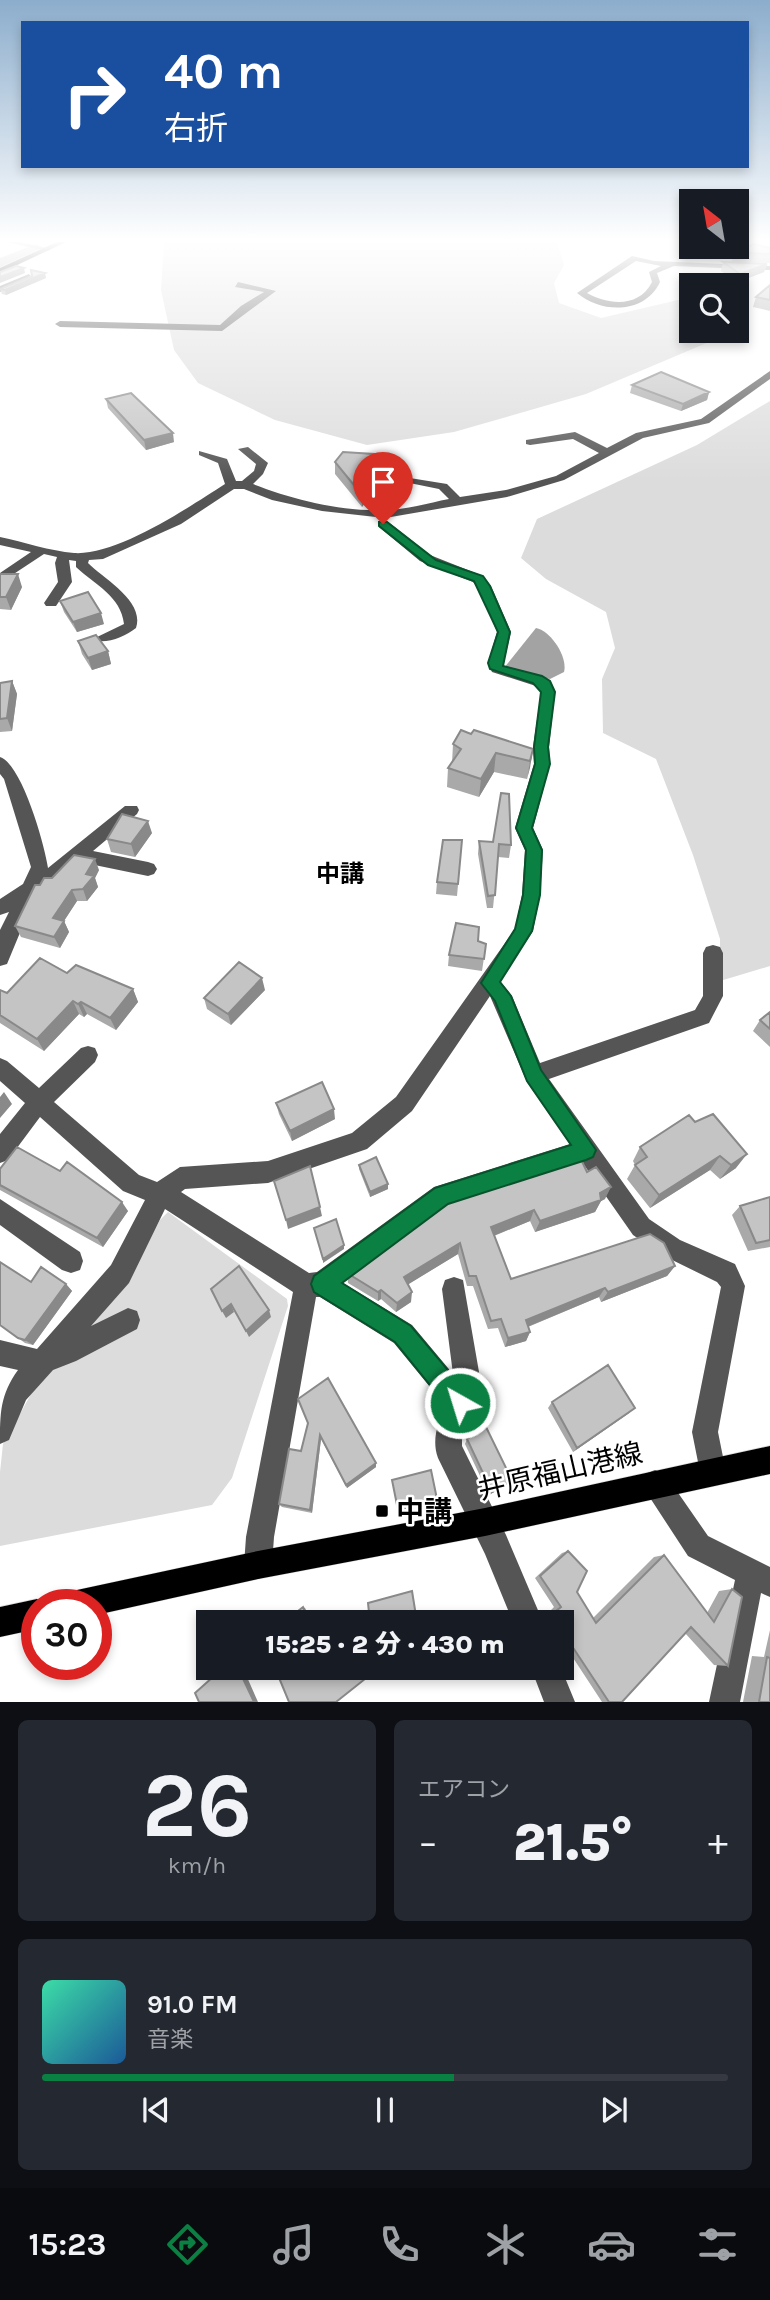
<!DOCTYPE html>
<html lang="ja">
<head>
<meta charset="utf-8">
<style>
	body { margin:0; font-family:Karla,"Noto Sans JP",sans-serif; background:#242831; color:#f1f3f6; height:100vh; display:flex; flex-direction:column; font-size:26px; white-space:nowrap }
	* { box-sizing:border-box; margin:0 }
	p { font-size:23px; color:#9ea1a6 }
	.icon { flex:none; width:38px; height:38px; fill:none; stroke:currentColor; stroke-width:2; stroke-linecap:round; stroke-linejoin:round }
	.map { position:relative; height:1702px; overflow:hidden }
	.drawer { display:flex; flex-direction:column; gap:18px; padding:18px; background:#0d0f14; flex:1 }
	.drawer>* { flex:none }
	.guide { position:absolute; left:21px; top:21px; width:728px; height:147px; border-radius:0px; box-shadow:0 4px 10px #0003; background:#1a4fa0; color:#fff; overflow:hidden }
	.needle { width:46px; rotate:329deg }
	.fabs { position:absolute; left:679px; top:189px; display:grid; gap:14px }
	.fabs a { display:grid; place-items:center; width:70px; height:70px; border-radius:0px; background:#171b24; box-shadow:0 4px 10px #0003; font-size:35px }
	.speed { position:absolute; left:21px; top:1589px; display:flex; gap:14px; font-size:35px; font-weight:700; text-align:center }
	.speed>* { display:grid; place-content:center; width:91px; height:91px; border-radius:50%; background:#171b24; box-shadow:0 4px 10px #0003; line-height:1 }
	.speed .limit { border:10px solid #d22; background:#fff; color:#111 }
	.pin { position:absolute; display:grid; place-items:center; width:60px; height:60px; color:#fff; margin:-72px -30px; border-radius:50% 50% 50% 0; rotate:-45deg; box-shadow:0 0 7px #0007 }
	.pin .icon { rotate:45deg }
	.me { position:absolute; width:77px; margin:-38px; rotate:321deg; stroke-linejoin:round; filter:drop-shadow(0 0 5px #0008) }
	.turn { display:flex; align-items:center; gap:24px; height:147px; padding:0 28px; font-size:32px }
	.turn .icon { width:91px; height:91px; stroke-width:2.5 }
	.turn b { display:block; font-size:49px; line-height:60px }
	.big { font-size:52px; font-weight:800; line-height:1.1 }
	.drawer .widget { flex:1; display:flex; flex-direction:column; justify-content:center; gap:10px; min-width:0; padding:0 24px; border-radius:10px; background:#242831 }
	.drawer .dial { align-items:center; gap:0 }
	.dial b { font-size:91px; line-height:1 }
	.song { display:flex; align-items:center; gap:21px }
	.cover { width:84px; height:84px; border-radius:10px; background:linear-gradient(135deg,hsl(160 70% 55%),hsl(210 70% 35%)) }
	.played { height:7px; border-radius:4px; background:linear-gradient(90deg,#0b8043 60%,#363941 60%) }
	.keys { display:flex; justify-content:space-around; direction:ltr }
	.heat { display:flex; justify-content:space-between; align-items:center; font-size:38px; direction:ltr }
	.drawer .tiles { flex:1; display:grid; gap:18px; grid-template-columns:1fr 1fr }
	.widget:last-child { grid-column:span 2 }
	.trip { position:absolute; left:196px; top:1610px; width:378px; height:70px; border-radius:0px; background:#171b24; box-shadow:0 4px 10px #0003; font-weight:800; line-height:70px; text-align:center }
	.menu { display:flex; height:112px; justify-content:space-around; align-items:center; background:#090b0e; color:#9ea1a6 }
	.menu .icon { width:49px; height:49px }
	.menu .current { color:#0b8043 }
	.menu b { font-size:32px; color:#f1f3f6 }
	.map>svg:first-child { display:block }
	.green { fill:#dcdcdc }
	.water { fill:#a3a3a3 }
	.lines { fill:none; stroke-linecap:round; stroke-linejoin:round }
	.river { fill:#a3a3a3; fill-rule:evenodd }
	.major-casing { stroke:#dbdbdb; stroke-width:1 }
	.minor { fill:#555; fill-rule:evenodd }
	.major { fill:#000; fill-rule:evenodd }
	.wall { fill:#a9a9a9 }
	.shaded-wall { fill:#898989 }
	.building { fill:#c4c4c4; stroke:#898989; stroke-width:2 }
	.route { fill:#0b8043; stroke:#07532c; stroke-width:2 }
	.poi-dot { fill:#000; stroke:#fff; stroke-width:2.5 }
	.labels { text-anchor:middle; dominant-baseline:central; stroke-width:5; stroke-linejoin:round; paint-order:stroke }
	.neighbourhood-label { font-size:24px; font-weight:bold; fill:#000; stroke:#fff }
	.near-street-label { font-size:28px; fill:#000; stroke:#fff }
	.near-poi-label { font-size:28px; font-weight:bold; fill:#000; stroke:#fff; text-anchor:start }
</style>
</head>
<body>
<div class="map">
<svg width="770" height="1702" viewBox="0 0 770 1702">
	<rect width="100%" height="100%" fill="#fff"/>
	<!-- green -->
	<path class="green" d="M 164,242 L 557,242 L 564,265 L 554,283 L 559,303 L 601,318 L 691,297 L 691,331 L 735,331 L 586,394 L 454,432 L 367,445 L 275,420 L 198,383 L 174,350 L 161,290 Z
		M 770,401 L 770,966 L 720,981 L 720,939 L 693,855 L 656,759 L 603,733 L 602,679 L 615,648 L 606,612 L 546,579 L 521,558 L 537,519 L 697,445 Z
		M 168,1212 L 287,1299 L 288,1306 L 232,1478 L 212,1505 L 0,1546 L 0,1472 L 3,1444 L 35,1387 L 131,1271 L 160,1220 Z"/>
	<!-- water -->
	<path class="water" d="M 536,628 C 551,631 568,657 564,672 L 550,679 L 504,668 Z"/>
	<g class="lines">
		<!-- river -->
		<path class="river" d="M 36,244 L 45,249 L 42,253 L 0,270 L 0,258 Z"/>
		<!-- major casing -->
		<g class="major-casing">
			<path id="major" d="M 57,242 L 66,242 L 0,273 L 0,268 Z
				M 770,1446 L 770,1474 L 485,1536 L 258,1579 L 96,1615 L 96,1605 L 62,1605 L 67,1595 L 77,1590 L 258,1551 L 485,1508 Z
				M 37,1599 L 48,1605 L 37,1605 L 37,1629 L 0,1637 L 0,1607 Z"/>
		</g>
		<!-- minor -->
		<path class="minor" d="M 6,242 L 20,242 L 51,249 L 47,251 Z
			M 632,256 L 654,261 L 770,266 L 770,270 L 674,266 L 657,273 L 660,282 C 645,314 602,314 577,293 ZM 636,261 L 661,266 L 649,272 L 652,282 C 639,308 609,305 587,293 Z
			M 29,274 L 32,279 L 0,292 L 0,286 Z
			M 238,282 L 276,291 L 222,331 L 60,327 L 55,324 L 60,321 L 220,325 L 241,306 L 264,292 L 235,287 Z
			M 770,371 L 770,379 L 709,423 L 643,438 L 564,480 L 507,497 L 385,518 L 322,511 L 272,500 L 244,489 L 234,489 L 181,524 L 103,559 L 89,560 L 88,563 C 104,579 145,601 136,628 C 126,636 110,643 97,641 L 95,638 L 124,624 C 121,596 95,585 76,567 L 76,561 L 69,560 L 72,582 L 56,606 L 46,606 L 44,603 L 58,582 L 55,563 L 57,557 L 44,554 L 0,583 L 0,573 L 31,552 L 0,545 L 0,537 C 24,542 50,551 74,553 C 117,556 189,507 225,484 L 218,463 L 199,455 L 199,451 L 227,459 L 236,481 L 242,481 L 254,471 L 256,464 L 238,449 L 248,447 L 268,463 L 263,474 L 253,484 C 291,499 343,512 385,510 C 406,510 428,503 449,499 L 439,489 L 385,478 L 385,474 L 447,484 L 460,497 L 506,490 L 556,476 L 599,453 L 573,439 L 530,445 L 526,444 L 526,440 L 575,432 L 607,448 L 636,433 L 701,419 Z
			M 379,521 L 387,521 L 430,555 L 483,576 L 491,586 L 511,632 L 503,666 L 550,681 L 555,692 L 549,747 L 550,764 L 533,828 L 543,850 L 540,895 L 533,931 L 500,981 L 512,996 L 540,1063 L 695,1010 L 703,996 L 703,953 L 706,947 L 713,945 L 720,947 L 723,953 L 723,996 L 709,1023 L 549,1079 L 649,1219 L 680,1240 L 735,1264 L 745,1286 L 718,1432 L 726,1472 L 722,1482 L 712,1486 L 702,1482 L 692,1432 L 721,1287 L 717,1282 L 664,1256 L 633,1235 L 582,1162 L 448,1204 L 343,1283 L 412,1325 L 453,1374 L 442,1289 L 445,1280 L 454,1277 L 463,1280 L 479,1372 L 471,1399 L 473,1403 L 462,1432 L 462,1446 L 506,1535 L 543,1622 L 513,1622 L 485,1554 L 438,1458 C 431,1439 439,1422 444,1404 L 394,1343 L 320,1297 L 316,1297 L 274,1537 L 272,1565 L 268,1575 L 258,1579 L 248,1575 L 244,1565 L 246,1537 L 293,1292 L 165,1209 L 129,1283 L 91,1326 L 128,1308 L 137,1311 L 140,1320 L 137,1329 L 76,1361 L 53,1370 L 26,1400 L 9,1440 L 0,1444 C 0,1413 0,1395 18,1370 L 0,1366 L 0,1340 L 37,1349 L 111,1265 L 145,1200 L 123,1191 L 40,1117 L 8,1160 L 0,1163 L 0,1134 L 25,1103 L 0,1081 L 0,1058 L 7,1061 L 39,1088 L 81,1048 L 88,1046 L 95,1048 L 98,1055 L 95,1062 L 54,1102 L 139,1175 L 157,1182 L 180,1167 L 268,1161 L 352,1133 L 396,1097 L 515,929 L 522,895 L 525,850 L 515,828 L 534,764 L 533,747 L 541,692 L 539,687 L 492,672 L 488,663 L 497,632 L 480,590 L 473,582 L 420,561 L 379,527 ZM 490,996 L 527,1082 L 570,1144 L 434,1187 L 317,1272 L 309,1273 L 181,1192 L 185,1189 L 268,1183 L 367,1149 L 412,1111 Z
			M 0,757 C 22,764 45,846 48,868 L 125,806 L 137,806 L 139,810 L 137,814 L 93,851 L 148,862 L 154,864 L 157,869 L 154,874 L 148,876 L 80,862 L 36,894 L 7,964 L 0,966 L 0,930 L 9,912 L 0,915 L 0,899 L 23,884 L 31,867 L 4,779 L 0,774 Z
			M 0,1199 L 80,1252 L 83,1261 L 80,1270 L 71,1273 L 62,1270 L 0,1225 Z
			M 655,1470 L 665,1474 L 708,1536 L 770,1567 L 770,1597 L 761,1593 L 740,1702 L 709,1702 L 735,1580 L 688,1556 L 641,1484 L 645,1474 Z
			M 531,1668 L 561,1668 L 575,1702 L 544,1702 Z"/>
		<!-- major -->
		<use href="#major" class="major"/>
	</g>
	<!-- wall -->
	<path class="wall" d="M 770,248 L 770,263 L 732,262 L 734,252 Z
		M 723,262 L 767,264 L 764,272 L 738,282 L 721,271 Z
		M 46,278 L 6,295 L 2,294 L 0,289 Z
		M 770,285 L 770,311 L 753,307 L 756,297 Z
		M 632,385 L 709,392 L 707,400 L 681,411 L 630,393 Z
		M 106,399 L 174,442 L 146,450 L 108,408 Z
		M 389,455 L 389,467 L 362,507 L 335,474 L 335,462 Z
		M 0,574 L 22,587 L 11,610 L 0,609 Z
		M 60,601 L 104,624 L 77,632 L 64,612 Z
		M 78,641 L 108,651 L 111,664 L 92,670 L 82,654 Z
		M 12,681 L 17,694 L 12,731 L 0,732 L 0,683 Z
		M 471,734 L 533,749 L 527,779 L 494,772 L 479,797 L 447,787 L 448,768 L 452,763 L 453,744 Z
		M 152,833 L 135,857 L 111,852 L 107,839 Z
		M 462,840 L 457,896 L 436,894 L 437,882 Z
		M 479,841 L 511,845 L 509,858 L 498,857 L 493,908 L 487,908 L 478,854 Z
		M 99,870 L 95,878 L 98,887 L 87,901 L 77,901 L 64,921 L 69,932 L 60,948 L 21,937 L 15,926 L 40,885 L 52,878 Z
		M 478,941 L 486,944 L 482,971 L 448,966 L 449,955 Z
		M 67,973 L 133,989 L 138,1002 L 116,1030 L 87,1014 L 84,1017 L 79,1014 L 44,1051 L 0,1023 L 0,990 L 7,993 Z
		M 265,990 L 231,1025 L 207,1009 L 204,998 Z
		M 770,1012 L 770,1047 L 753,1031 L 760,1020 Z
		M 276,1103 L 335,1119 L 292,1141 L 279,1114 Z
		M 689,1115 L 736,1168 L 720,1179 L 710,1170 L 650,1208 L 627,1179 L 635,1165 L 633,1161 L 640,1147 Z
		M 359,1165 L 388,1184 L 388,1189 L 370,1197 L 359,1169 Z
		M 0,1169 L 60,1171 L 128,1211 L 103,1247 L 0,1190 Z
		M 587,1172 L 605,1199 L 601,1201 L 595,1212 L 535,1232 L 530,1221 L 494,1236 L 511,1279 L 675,1266 L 667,1276 L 601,1302 L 599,1297 L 528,1327 L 530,1332 L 526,1341 L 505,1347 L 498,1328 L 488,1329 L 473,1286 L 467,1286 L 458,1254 L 408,1284 L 411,1302 L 396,1312 L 381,1299 L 378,1301 L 348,1283 L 347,1273 L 447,1204 Z
		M 770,1197 L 770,1247 L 748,1251 L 732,1215 L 740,1206 Z
		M 31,1282 L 66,1284 L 72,1291 L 33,1345 L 25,1343 L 0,1325 Z
		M 552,1402 L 629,1413 L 573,1452 L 548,1408 Z
		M 308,1423 L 376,1463 L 376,1467 L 347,1488 L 321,1439 L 312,1513 L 282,1507 L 279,1504 L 301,1451 Z
		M 467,1439 L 512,1480 L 509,1483 L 489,1495 L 465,1444 Z
		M 568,1551 L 577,1592 L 593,1618 L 654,1557 L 664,1555 L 707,1613 L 719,1591 L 732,1589 L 728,1666 L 714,1665 L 685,1633 L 622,1702 L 602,1702 L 562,1641 L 562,1622 L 549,1622 L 545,1616 L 554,1607 L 535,1578 L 562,1553 Z
		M 770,1630 L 770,1702 L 743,1702 L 752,1656 L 764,1657 Z"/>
	<!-- shaded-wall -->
	<path class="shaded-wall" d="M 767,264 L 764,272 L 738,282 L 740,274 Z
		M 24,268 L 25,273 L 0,283 L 0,277 Z
		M 45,273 L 46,278 L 6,295 L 5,290 Z
		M 709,392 L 707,400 L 681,411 L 683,404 Z
		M 173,433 L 174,442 L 146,450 L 144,440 Z
		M 389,455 L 389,467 L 362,507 L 362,495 Z
		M 18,574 L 22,587 L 11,610 L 6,597 Z
		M 101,613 L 104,624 L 77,632 L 73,622 Z
		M 108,651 L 111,664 L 92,670 L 88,658 Z
		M 12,681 L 17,694 L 12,731 L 7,718 Z
		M 533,749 L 530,768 L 527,779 L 530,761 Z
		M 496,753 L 494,772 L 479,797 L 481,779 Z
		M 148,821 L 152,833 L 135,857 L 131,844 Z
		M 95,859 L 99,870 L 95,878 L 98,887 L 87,901 L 83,889 L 86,874 Z
		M 72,890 L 77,901 L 58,930 L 53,918 Z
		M 64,921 L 69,932 L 60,948 L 54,937 Z
		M 262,978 L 265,990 L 231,1025 L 228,1014 Z
		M 133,989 L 138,1002 L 116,1030 L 110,1018 Z
		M 73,1001 L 79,1014 L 44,1051 L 37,1039 Z
		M 81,1002 L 87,1014 L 84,1017 L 78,1004 Z
		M 4,1092 L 12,1104 L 0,1118 L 0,1097 Z
		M 334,1109 L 335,1119 L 292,1141 L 290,1131 Z
		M 747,1154 L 736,1168 L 720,1179 L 731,1165 Z
		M 720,1156 L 710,1170 L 650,1208 L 659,1195 Z
		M 388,1184 L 388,1189 L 370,1197 L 370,1192 Z
		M 611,1187 L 605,1199 L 601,1201 L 595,1212 L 535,1232 L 540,1221 Z
		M 122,1202 L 128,1211 L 103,1247 L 97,1238 Z
		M 320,1207 L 322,1216 L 288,1229 L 286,1220 Z
		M 534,1210 L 530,1221 L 488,1238 L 491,1227 Z
		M 460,1243 L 458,1254 L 404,1287 L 404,1277 Z
		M 344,1245 L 344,1249 L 323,1263 L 323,1259 Z
		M 675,1266 L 667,1276 L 601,1302 L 608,1292 Z
		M 66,1284 L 72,1291 L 33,1345 L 25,1340 Z
		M 605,1288 L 599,1297 L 522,1329 L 526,1320 Z
		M 381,1290 L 381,1299 L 378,1301 L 378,1292 Z
		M 412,1292 L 411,1302 L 396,1312 L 397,1303 Z
		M 231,1304 L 234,1312 L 226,1318 L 222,1311 Z
		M 269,1310 L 271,1317 L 249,1337 L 246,1331 Z
		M 530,1332 L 526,1341 L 505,1347 L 508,1338 Z
		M 635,1408 L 629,1413 L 573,1452 L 577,1448 Z
		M 320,1435 L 321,1439 L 312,1513 L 310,1510 Z
		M 376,1463 L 376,1467 L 347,1488 L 346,1485 Z
		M 512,1480 L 509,1483 L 489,1495 L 492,1492 Z
		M 437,1499 L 436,1501 L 398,1511 L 398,1510 Z
		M 303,1607 L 305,1608 L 312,1622 L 309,1622 Z
		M 238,1668 L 243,1668 L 258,1702 L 254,1702 Z"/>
	<!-- building -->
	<path class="building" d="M 754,244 L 770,248 L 770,254 L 734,252 Z
		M 723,262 L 767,264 L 740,274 Z
		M 16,266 L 24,268 L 0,277 L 0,272 Z
		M 31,270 L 45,273 L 5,290 L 0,289 L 32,276 Z
		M 770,285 L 770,300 L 756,297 Z
		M 661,372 L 709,392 L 683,404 L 632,385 Z
		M 131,393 L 173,433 L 144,440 L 106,399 Z
		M 343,452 L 389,455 L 362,495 L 335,462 Z
		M 0,574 L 18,574 L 6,597 L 0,597 Z
		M 88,592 L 101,613 L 73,622 L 60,601 Z
		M 96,635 L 108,651 L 88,658 L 78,641 Z
		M 12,681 L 7,718 L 0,719 L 0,683 Z
		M 461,730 L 471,734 L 474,730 L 533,749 L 530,761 L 496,753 L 481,779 L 448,768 L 461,749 L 453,744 Z
		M 501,793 L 509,794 L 511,845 L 499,844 L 495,895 L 488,896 L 479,841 L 493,842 Z
		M 122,814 L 148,821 L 131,844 L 107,839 Z
		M 443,840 L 462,840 L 458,884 L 437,882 Z
		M 74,855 L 95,859 L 86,874 L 94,876 L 83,889 L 72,890 L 53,918 L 64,921 L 54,937 L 15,926 L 35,885 L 40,885 L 44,878 L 52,878 Z
		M 456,923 L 479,927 L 478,941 L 486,944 L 484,959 L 449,955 Z
		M 40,958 L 67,973 L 76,965 L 133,989 L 110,1018 L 81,1002 L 78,1004 L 73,1001 L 37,1039 L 0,1015 L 0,990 L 7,993 Z
		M 239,962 L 262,978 L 228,1014 L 204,998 Z
		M 770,1012 L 770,1029 L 760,1020 Z
		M 322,1082 L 334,1109 L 290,1131 L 276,1103 Z
		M 713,1114 L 747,1154 L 731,1165 L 720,1156 L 659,1195 L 635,1165 L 647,1157 L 640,1147 L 689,1115 L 695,1122 Z
		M 17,1147 L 60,1171 L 67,1162 L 122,1202 L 97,1238 L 0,1185 L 0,1169 Z
		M 579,1155 L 587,1172 L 596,1167 L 611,1187 L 600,1193 L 601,1200 L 540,1221 L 534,1210 L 491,1227 L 511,1279 L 650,1234 L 664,1243 L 675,1266 L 608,1292 L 605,1288 L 526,1320 L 530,1332 L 508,1338 L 501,1319 L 491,1321 L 476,1276 L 469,1276 L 460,1243 L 404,1277 L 412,1292 L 397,1303 L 381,1290 L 378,1292 L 347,1273 L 444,1200 L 447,1204 L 476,1187 Z
		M 376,1157 L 388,1184 L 370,1192 L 359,1165 Z
		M 310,1166 L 320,1207 L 286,1220 L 274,1181 Z
		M 770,1197 L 770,1240 L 756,1243 L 740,1206 Z
		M 336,1219 L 344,1245 L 323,1259 L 314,1228 Z
		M 0,1262 L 31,1282 L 41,1267 L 66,1284 L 25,1340 L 18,1338 L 0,1325 Z
		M 239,1266 L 269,1310 L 246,1331 L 231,1304 L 222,1311 L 211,1289 Z
		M 608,1365 L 635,1408 L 577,1448 L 552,1402 Z
		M 328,1378 L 376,1463 L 346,1485 L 320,1435 L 310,1510 L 279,1504 L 289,1449 L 301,1451 L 308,1423 L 298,1399 Z
		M 486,1427 L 512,1480 L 492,1492 L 467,1439 Z
		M 431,1470 L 437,1499 L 398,1510 L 392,1480 Z
		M 568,1551 L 587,1571 L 577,1592 L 596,1623 L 664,1555 L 714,1622 L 732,1589 L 742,1597 L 728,1666 L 691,1627 L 622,1702 L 609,1702 L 562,1631 L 562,1622 L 556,1622 L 551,1615 L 561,1607 L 540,1576 Z
		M 412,1591 L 417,1622 L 370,1622 L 368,1603 Z
		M 303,1607 L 309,1622 L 284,1622 Z
		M 767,1657 L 770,1658 L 770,1702 L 759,1702 Z
		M 223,1668 L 238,1668 L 254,1702 L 199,1702 L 195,1693 Z
		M 275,1668 L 374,1668 L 375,1671 L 336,1702 L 289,1702 Z"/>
	<!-- sky -->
	<linearGradient id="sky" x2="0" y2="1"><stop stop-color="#8cadcc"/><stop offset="0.5" stop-color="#fff"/><stop offset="1" stop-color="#fff" stop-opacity="0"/></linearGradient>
	<rect width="770" height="480" fill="url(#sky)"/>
	<!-- route -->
	<path class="route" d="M 379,522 L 387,522 L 436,560 L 483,576 L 490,586 L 510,632 L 503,666 L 542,676 L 550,681 L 555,692 L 548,747 L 550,764 L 532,828 L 542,850 L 540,895 L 532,931 L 500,982 L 511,996 L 541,1070 L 596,1150 L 593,1157 L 586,1160 L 448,1204 L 342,1283 L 411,1326 L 468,1394 L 472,1403 L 468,1411 L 460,1415 L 451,1411 L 395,1342 L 314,1292 L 311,1284 L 314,1276 L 435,1188 L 571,1145 L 527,1081 L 495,1001 L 481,983 L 515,929 L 523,895 L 526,850 L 516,828 L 535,764 L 534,747 L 541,692 L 533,683 L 490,669 L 488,663 L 498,632 L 474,581 L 428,565 L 379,526 Z"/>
	<!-- markers -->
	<rect class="poi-dot" x="375" y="1504" width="14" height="14" rx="3.5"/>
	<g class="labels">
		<!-- neighbourhood labels -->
		<g class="neighbourhood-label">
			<text x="340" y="874">中講</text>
		</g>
		<!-- near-street labels -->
		<g class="near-street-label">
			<text transform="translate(560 1471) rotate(-13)">井原福山港線</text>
		</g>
		<!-- near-poi labels -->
		<g class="near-poi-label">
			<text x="396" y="1511">中講</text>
		</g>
	</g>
</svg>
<div class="fabs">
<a><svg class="needle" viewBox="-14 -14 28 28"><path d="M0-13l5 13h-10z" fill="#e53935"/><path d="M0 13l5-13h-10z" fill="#9ea1a6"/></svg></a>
<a><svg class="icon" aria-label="search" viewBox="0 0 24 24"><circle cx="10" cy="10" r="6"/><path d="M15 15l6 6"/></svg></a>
</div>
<div class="speed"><div class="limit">30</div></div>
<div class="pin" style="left:383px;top:524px;background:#d93025"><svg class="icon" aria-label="arrive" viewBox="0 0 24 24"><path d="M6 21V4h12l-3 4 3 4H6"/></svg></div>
<svg class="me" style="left:460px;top:1403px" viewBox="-20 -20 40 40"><circle r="17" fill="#0b8043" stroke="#fff" stroke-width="3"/><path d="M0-11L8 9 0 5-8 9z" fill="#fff"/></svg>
<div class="trip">15:25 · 2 分 · 430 m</div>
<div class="guide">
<div class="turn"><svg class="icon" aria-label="right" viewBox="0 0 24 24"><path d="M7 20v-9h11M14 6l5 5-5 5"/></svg><div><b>40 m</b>右折</div></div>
</div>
</div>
<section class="drawer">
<div class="tiles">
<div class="widget dial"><b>26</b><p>km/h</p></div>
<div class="widget"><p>エアコン</p>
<div class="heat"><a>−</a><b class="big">21.5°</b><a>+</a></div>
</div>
<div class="widget">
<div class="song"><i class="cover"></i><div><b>91.0 FM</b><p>音楽</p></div></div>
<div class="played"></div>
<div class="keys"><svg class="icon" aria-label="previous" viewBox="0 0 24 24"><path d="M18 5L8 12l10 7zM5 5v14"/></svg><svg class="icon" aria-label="pause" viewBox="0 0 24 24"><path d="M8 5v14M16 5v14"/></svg><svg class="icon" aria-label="next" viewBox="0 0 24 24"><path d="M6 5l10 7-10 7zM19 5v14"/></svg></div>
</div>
</div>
</section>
<nav class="menu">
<b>15:23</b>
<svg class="icon current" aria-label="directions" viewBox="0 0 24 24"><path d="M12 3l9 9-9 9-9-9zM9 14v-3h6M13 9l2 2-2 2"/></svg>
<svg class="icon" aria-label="music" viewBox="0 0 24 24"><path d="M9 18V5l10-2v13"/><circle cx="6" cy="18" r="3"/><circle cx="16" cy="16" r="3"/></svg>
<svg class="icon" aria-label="phone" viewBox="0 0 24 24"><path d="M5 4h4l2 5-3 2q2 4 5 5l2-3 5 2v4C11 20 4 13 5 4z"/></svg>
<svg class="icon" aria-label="climate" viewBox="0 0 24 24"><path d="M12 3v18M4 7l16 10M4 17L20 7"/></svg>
<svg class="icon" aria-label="car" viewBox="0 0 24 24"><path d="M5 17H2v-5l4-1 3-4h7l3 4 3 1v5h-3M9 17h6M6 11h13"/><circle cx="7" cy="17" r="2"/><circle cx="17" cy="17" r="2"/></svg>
<svg class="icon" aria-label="filters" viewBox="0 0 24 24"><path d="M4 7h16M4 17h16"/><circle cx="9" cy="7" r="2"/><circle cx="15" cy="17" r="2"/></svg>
</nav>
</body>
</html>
